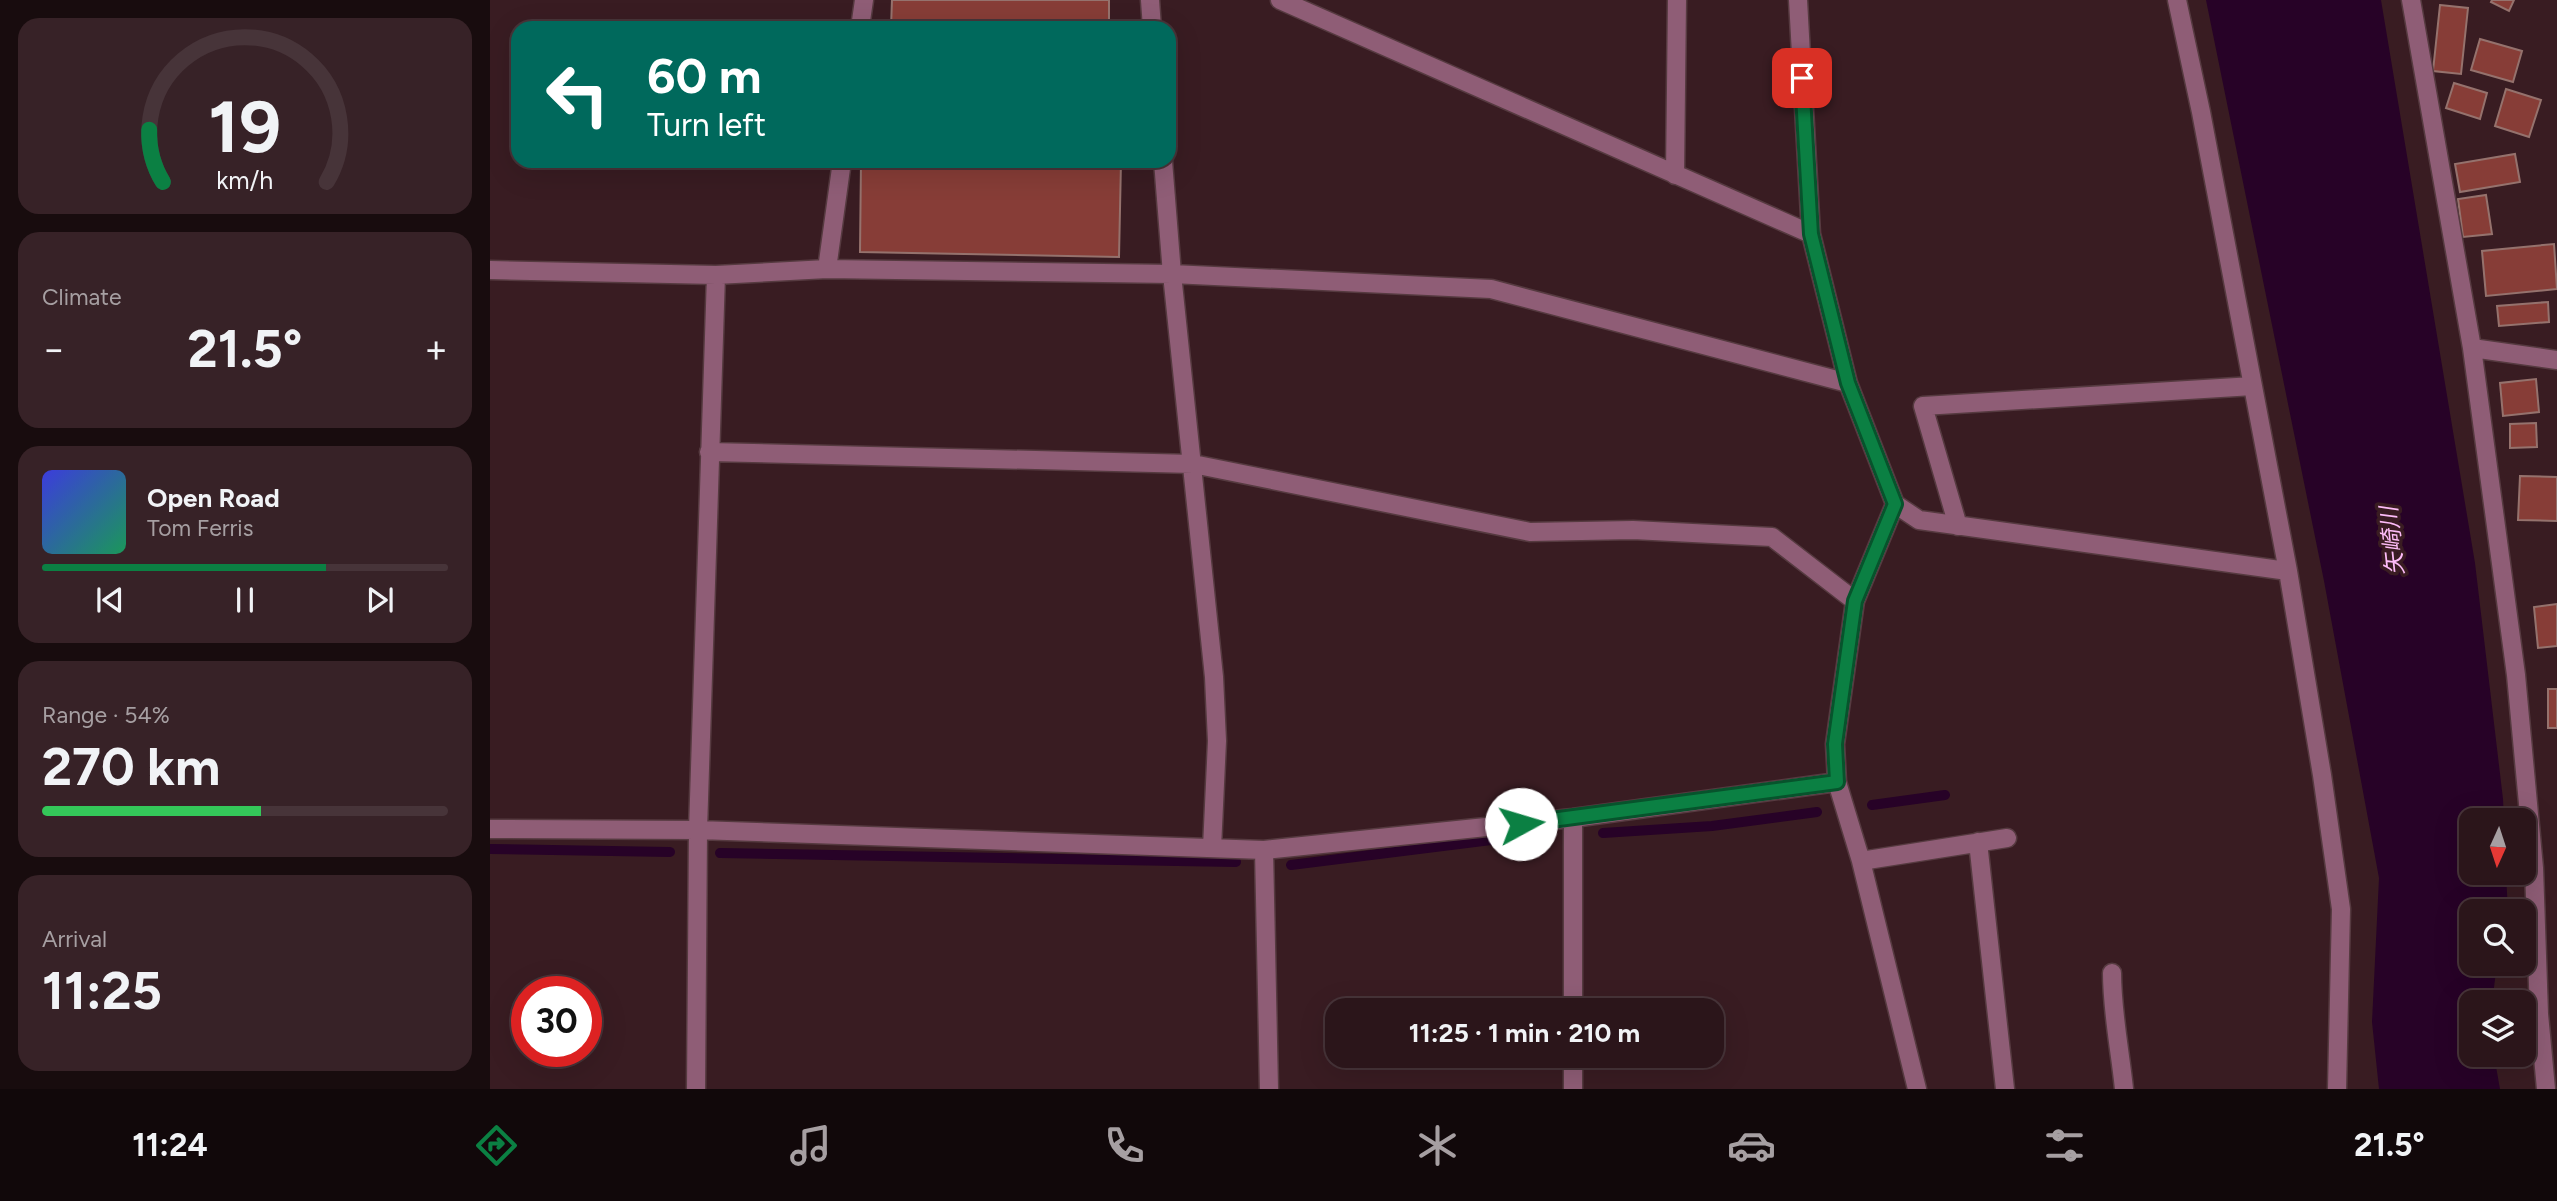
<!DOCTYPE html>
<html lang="en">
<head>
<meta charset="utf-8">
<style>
	body { margin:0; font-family:Figtree,"Noto Sans JP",sans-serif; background:#372227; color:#f1f3f6; height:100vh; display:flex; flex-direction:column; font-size:26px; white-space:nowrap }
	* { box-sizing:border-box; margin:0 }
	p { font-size:23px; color:#a69fa2 }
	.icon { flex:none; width:38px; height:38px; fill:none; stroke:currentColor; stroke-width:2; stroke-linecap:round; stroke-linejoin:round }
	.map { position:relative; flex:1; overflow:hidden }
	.drawer { display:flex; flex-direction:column; gap:18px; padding:18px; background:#180c0e; width:490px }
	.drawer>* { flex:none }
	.hud { position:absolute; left:21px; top:21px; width:665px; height:147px; border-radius:21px; box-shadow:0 7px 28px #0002,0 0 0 2px #473439; background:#00695c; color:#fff; overflow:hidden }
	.needle { width:46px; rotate:183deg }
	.buttons { position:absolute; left:1969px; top:808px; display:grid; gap:14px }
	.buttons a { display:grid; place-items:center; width:77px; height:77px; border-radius:14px; background:#2b151a; box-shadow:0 7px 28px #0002,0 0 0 2px #473439; font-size:35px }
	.speed { position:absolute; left:21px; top:976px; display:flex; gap:14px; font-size:35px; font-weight:700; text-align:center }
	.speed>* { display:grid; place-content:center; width:91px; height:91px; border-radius:50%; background:#2b151a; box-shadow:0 7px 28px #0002,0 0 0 2px #473439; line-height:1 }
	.speed .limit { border:10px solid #d22; background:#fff; color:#111 }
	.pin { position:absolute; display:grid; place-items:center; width:60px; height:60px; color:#fff; margin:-30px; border-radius:14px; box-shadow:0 4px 10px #0006 }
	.me { position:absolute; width:77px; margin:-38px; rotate:84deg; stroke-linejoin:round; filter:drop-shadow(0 0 5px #0008) }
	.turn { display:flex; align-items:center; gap:24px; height:147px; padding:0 21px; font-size:32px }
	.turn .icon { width:91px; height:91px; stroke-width:2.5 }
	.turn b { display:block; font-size:49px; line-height:60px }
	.big { font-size:52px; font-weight:700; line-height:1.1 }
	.drawer .card { flex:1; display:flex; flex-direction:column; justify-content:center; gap:10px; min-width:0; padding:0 24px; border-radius:21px; background:#372227 }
	.drawer .dial { align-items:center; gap:0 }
	.dial svg { height:182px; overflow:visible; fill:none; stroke:#473439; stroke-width:7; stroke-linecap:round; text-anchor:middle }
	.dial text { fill:#f1f3f6; stroke:none }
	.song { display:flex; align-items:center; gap:21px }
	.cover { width:84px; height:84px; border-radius:10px; background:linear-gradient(135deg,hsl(240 70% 55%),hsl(150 70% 35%)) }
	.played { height:7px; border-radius:4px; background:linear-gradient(90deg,#0b8043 70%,#473439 70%) }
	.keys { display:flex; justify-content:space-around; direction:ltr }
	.heat { display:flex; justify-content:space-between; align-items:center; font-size:38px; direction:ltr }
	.charge { height:10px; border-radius:5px; background:linear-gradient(90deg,#34c759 54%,#473439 0) }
	.trip { position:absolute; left:835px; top:998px; width:399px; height:70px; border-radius:21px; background:#2b151a; box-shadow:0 7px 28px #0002,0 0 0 2px #473439; font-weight:700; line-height:70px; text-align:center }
	.dock { display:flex; height:112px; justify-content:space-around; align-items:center; background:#11080a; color:#a69fa2 }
	.dock .icon { width:49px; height:49px }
	.dock .on { color:#0b8043 }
	.dock b { font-size:32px; color:#f1f3f6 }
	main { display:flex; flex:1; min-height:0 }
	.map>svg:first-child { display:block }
	.water { fill:#270227 }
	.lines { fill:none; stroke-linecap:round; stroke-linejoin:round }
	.stream { stroke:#270227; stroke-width:10 }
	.building { fill:#873d37; stroke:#95726d; stroke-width:2 }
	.minor-casing { stroke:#563a40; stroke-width:21 }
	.minor { stroke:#8f5d76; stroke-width:18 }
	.route-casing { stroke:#07532c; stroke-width:18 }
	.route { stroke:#0b8043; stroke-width:12 }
	.labels { text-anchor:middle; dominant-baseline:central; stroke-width:7; stroke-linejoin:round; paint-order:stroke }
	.water-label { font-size:23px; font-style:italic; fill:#fdbcf8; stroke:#391c22 }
</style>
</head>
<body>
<main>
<section class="drawer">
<div class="card dial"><svg viewBox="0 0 100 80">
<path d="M14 69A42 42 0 1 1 86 69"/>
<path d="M14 69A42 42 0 0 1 8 46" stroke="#0b8043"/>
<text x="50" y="56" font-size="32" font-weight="700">19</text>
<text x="50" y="72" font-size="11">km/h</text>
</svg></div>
<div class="card"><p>Climate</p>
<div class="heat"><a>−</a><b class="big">21.5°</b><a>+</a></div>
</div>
<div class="card">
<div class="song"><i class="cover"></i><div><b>Open Road</b><p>Tom Ferris</p></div></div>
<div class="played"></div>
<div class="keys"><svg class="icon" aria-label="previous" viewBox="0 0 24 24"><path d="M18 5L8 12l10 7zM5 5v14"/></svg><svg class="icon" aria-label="pause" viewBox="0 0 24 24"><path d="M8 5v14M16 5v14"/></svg><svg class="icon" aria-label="next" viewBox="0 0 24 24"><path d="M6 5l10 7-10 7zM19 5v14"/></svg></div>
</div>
<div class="card"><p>Range · 54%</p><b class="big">270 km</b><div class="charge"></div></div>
<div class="card"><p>Arrival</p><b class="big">11:25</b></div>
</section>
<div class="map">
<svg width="2067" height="1089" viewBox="0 0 2067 1089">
	<rect width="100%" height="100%" fill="#391c22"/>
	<!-- water -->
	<path class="water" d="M 1716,0 L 1891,0 L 1985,563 L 2013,799 L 2014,821 L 1981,821 L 1981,873 L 2016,873 L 2018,912 L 1981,912 L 1981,964 L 2007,964 L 2002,1003 L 1981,1003 L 1981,1055 L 2004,1055 L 2010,1089 L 1889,1089 L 1882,1022 L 1889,878 L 1834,581 Z"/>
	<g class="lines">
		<!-- stream -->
		<path class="stream" d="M 1382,805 L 1455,795
			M 1113,833 L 1222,826 L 1327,812
			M 0,849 L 180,852
			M 230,853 L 746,862
			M 801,865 L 1009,839 L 1053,836"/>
	</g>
	<!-- building -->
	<path class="building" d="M 402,0 L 619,0 L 619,28 L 401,28 Z
		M 2002,0 L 2024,0 L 2019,11 L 2001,2 Z
		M 1950,5 L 1978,8 L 1971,74 L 1943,71 Z
		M 1990,39 L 2032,51 L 2023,82 L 1981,70 Z
		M 1964,83 L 1997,93 L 1990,119 L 1956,108 Z
		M 2016,89 L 2051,100 L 2039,137 L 2005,126 Z
		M 2025,154 L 2030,182 L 1970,192 L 1965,164 Z
		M 371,161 L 631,161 L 629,257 L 370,252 Z
		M 1996,195 L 2002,234 L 1973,237 L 1968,199 Z
		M 2064,244 L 2067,289 L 1996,296 L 1992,251 Z
		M 2058,302 L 2059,322 L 2009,326 L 2007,306 Z
		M 2046,379 L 2049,412 L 2013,416 L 2010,383 Z
		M 2046,423 L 2047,447 L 2020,448 L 2020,424 Z
		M 2030,476 L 2067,477 L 2067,521 L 2028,520 Z
		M 2067,604 L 2067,646 L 2048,648 L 2044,607 Z
		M 2058,689 L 2067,689 L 2067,728 L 2058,728 Z"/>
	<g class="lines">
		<!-- minor casing -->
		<g class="minor-casing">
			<path id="minor" d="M 660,0 L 662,28
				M 790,0 L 1321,234
				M 1308,0 L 1321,234 L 1358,383 L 1405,504 L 1429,520 L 1798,571
				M 1687,0 L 1711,112 L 1798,571 L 1832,775 L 1851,909 L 1847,1089
				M 1921,0 L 1982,348 L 2026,675 L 2044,868 L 2049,1014 L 2056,1089
				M 370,28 L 374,0
				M 673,161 L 682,274 L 724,677 L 727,741 L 722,848
				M 1185,175 L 1187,0
				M 337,269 L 352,161
				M 0,270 L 226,275 L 337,269 L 682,274 L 1001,289 L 1358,383
				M 1982,348 L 2067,360
				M 219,452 L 703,464 L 1040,532 L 1143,530 L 1282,537 L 1365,601
				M 1405,504 L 1365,601 L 1345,744 L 1347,782 L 1371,861 L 1427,1089
				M 1468,526 L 1433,406 L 1763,386
				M 1083,818 L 1083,1010
				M 0,829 L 208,830 L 774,850 L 1083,818 L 1347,782
				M 1488,842 L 1515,1089
				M 774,850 L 779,1089
				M 1371,861 L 1517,838
				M 1622,973 C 1622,1012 1630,1050 1634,1089
				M 1083,1055 L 1083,1089
				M 206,1089 L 208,830 L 226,275"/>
		</g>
		<!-- minor -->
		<use href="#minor" class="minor"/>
	</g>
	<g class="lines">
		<!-- route casing -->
		<g class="route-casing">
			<path id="route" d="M 1031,824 L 1347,782 L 1345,744 L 1365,601 L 1405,504 L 1358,383 L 1321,234 L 1312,78"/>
		</g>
		<!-- route -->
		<use href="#route" class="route"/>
	</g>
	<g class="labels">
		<!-- water labels -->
		<g class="water-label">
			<text transform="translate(1902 541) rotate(-96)">矢崎川</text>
		</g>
	</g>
</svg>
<div class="buttons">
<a><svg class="needle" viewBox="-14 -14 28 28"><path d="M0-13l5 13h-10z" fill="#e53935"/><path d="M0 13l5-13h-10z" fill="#a69fa2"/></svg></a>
<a><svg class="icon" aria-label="search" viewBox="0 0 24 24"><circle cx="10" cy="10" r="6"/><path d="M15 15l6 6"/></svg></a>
<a><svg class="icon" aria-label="layers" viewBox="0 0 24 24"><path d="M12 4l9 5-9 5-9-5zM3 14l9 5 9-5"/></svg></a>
</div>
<div class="speed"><div class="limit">30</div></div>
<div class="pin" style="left:1312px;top:78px;background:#d93025"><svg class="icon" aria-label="arrive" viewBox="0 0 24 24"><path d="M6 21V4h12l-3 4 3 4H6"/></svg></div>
<svg class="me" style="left:1031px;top:824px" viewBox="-20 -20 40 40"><circle r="19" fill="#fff"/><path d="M0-13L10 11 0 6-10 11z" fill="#0b8043"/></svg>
<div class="trip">11:25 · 1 min · 210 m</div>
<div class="hud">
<div class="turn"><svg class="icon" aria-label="left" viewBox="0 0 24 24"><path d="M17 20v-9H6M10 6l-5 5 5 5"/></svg><div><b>60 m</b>Turn left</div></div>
</div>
</div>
</main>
<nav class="dock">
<b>11:24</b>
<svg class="icon on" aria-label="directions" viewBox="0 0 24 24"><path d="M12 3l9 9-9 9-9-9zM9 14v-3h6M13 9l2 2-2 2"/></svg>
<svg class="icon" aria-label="music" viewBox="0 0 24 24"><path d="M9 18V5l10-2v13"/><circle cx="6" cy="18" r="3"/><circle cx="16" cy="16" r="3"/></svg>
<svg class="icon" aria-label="phone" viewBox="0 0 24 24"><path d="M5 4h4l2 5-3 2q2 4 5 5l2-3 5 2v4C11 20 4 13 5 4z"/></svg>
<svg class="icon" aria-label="climate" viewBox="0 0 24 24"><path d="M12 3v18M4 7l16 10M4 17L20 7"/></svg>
<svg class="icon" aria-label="car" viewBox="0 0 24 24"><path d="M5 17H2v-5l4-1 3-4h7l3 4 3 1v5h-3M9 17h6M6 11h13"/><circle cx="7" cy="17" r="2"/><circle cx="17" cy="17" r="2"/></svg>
<svg class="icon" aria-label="filters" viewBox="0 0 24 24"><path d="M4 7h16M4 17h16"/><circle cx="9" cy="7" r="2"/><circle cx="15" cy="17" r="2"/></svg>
<b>21.5°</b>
</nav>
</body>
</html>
